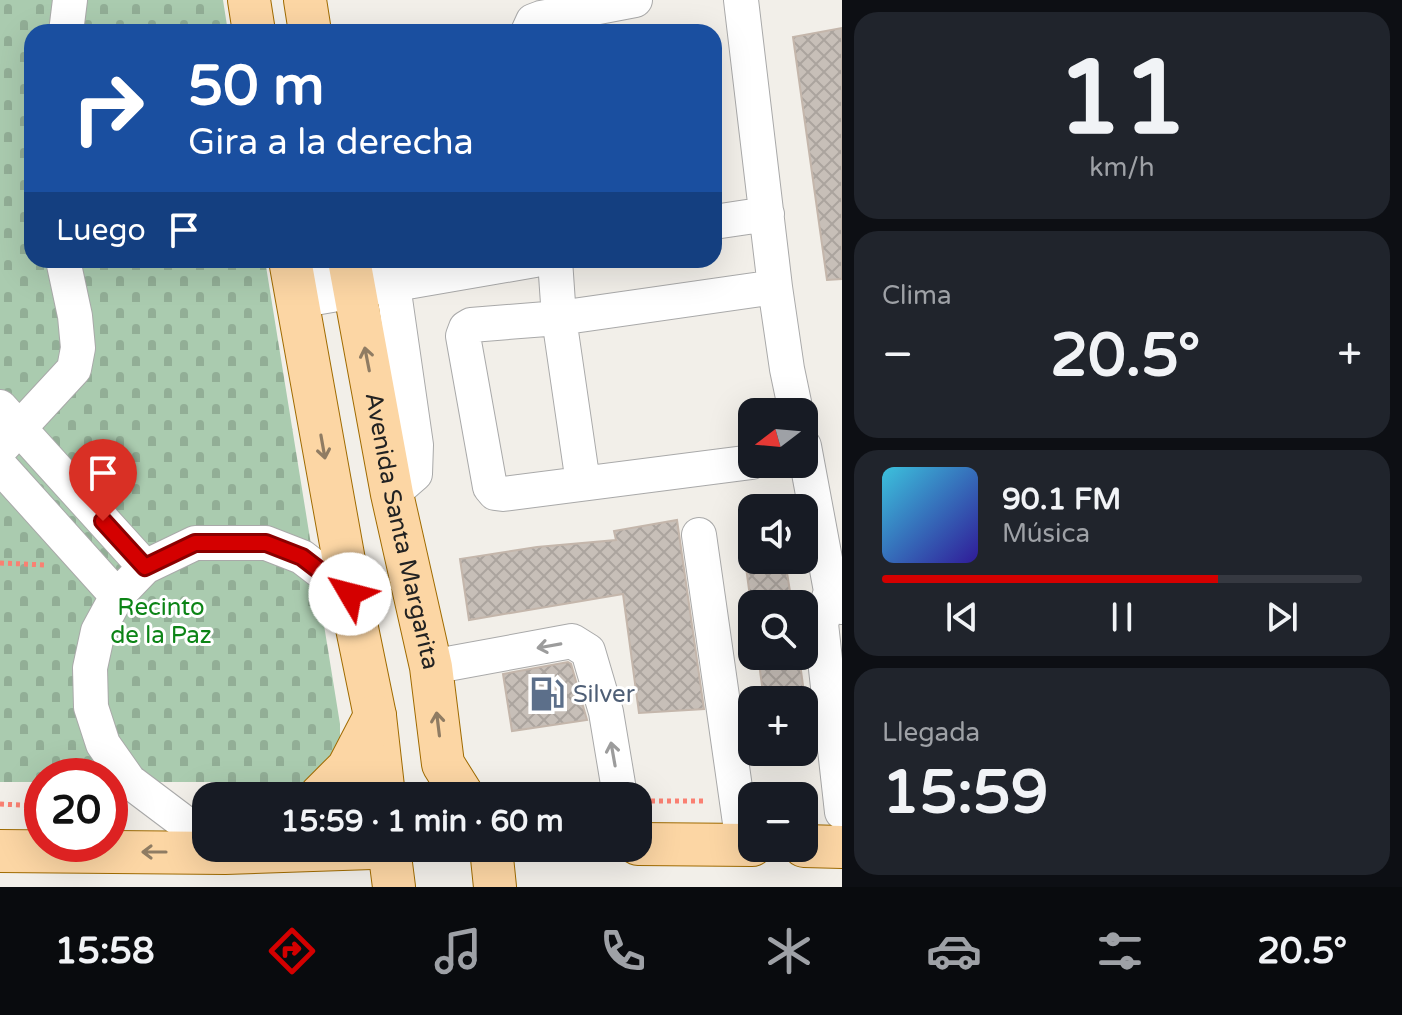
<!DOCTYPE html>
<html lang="es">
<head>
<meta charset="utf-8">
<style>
	body { margin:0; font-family:"Varela Round",sans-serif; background:#20242c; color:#f1f3f6; height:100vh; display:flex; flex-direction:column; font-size:30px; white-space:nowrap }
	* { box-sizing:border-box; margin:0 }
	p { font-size:26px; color:#9ea1a6 }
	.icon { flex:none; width:44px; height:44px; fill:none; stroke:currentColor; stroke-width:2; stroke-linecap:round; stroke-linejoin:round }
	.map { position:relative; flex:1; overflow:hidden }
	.panel { display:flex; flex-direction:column; gap:12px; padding:12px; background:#0d0f14; width:560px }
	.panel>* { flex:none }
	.guide { position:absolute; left:24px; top:24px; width:698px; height:244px; border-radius:24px; box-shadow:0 8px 32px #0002; background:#1a4fa0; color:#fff; overflow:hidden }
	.needle { width:52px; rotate:254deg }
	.buttons { position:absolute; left:738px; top:398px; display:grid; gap:16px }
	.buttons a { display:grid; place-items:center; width:80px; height:80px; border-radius:16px; background:#171b24; box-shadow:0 8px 32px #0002; font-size:40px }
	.speed { position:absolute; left:24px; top:758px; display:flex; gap:16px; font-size:40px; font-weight:700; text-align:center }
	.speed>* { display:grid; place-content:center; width:104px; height:104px; border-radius:50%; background:#171b24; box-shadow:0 8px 32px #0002; line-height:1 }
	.speed .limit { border:12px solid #d22; background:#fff; color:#111 }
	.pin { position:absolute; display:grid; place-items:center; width:68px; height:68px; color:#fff; margin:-82px -34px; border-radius:50% 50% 50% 0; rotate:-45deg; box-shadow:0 0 8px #0007 }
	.pin .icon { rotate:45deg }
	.me { position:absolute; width:88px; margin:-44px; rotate:307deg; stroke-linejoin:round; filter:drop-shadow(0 0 6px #0008) }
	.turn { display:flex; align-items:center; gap:28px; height:168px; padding:0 32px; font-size:36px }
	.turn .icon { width:104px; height:104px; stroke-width:2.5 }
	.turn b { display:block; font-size:56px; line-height:68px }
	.then { display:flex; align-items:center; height:76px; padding:0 32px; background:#0003; gap:16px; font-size:30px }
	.big { font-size:60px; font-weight:800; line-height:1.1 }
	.panel .card { flex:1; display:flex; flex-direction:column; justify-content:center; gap:12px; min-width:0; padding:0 28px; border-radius:24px; background:#20242c }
	.panel .dial { align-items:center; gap:0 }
	.dial b { font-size:104px; line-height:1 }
	.song { display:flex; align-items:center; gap:24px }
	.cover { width:96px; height:96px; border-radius:12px; background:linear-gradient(135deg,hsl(190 70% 55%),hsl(250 70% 35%)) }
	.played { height:8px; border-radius:4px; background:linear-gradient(90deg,#d40000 70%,#363941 70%) }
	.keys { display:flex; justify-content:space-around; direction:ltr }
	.heat { display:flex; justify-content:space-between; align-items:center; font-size:44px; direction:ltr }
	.trip { position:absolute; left:192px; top:782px; width:460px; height:80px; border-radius:24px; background:#171b24; box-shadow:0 8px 32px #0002; font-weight:800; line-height:80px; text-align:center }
	.tab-bar { display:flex; height:128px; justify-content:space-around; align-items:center; background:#090b0e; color:#9ea1a6 }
	.tab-bar .icon { width:56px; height:56px }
	.tab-bar .current { color:#d40000 }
	.tab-bar b { font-size:36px; color:#f1f3f6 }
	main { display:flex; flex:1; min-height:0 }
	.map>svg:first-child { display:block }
	.cemetery { fill:url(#cemetery-stones) }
	.building { fill:url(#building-cross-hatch); stroke:#c4b6ab; stroke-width:2 }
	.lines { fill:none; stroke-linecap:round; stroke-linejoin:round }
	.minor-casing { stroke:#a9a9a9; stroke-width:36 }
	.major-casing { stroke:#a06b00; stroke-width:44 }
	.path { stroke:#fa8072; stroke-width:5; stroke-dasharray:4 4; stroke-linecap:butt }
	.minor { stroke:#fff; stroke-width:34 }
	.major { stroke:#fcd6a4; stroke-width:42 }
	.oneway { stroke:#8f7c63 }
	.oneway2 { stroke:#9c9c9c }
	.route-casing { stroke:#8a0000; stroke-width:20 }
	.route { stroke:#d40000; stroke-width:14 }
	.labels { text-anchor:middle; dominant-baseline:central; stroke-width:6; stroke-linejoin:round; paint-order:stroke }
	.street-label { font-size:24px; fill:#222; stroke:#fff }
	.park-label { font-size:24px; fill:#0c8416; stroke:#fff }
	.service-label { font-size:24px; fill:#4e5e75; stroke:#fff; text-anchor:start }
</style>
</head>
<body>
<main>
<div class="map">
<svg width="842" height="887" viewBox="0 0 842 887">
	<defs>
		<pattern id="cemetery-stones" width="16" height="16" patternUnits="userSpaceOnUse" patternTransform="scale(2)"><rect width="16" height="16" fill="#aacbaf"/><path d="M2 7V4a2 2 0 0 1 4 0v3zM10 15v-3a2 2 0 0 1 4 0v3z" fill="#92ae96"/></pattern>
		<pattern id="building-cross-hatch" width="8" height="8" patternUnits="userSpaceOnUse" patternTransform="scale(2)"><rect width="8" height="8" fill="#c7bfb8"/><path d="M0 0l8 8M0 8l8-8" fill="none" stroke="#aba49e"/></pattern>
	</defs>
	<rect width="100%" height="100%" fill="#f2efe9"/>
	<!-- cemetery -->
	<path class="cemetery" d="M 0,0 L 223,0 L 228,32 L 32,32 L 32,260 L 265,260 L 340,724 L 340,746 L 305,782 L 110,782 L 110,776 L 42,776 L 42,782 L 0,782 Z"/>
	<!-- building -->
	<path class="building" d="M 842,28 L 842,279 L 827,280 L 793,37 Z
		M 677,520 L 704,709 L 639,713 L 623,594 L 469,620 L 460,559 L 537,547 L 616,540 L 614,531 Z
		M 745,560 L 785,560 L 792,604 L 751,604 Z
		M 758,656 L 799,656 L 805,700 L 764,700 Z
		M 568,662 L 571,664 L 587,720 L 512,731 L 503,674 Z"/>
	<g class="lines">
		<!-- minor casing -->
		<g class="minor-casing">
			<path id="minor" d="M 741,0 L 775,287 L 787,369 L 796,412
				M 66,32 L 70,0
				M 528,32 L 533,21 L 541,18 L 635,0
				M 714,222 L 767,214
				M 555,260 L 559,318 L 583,483
				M 292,276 L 384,260
				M 297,301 L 535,260
				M 0,407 L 145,567
				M 804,446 L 831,591 L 842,607
				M 0,449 L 74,369 L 78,348 L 75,316 L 63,260
				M 752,462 L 503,494 L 495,493 L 490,487 L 463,336 L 466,328 L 471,325 L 559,318 L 775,287
				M 0,466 L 117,596
				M 392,494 L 415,474 L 416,445 L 393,285
				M 699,535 L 743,844
				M 831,591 L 821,624 L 842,812
				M 431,667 L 572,641 L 588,651 L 606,712 L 620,796
				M 206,839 L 129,781 L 103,744 L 91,707 L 90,668 L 98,631 L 117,596 L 145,567 L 195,543 L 266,543 L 302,557 L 350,594"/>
		</g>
		<!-- major casing -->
		<g class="major-casing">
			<g id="major">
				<path d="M 249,0 L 254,32"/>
				<path d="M 305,0 L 310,32"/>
				<path d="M 290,260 L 350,594 L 375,716 L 384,796"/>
				<path id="s1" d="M 349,260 L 392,494 L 431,667 L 443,764 L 463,796"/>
				<path d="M 320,796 L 348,768 L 375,716"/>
				<path d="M 638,844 L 752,845"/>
				<path d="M 804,846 L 842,847"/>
				<path d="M 389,848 L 394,887"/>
				<path d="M 491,848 L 495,887"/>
				<path d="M 0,851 L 225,853 L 372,848"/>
			</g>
		</g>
		<!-- path -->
		<path class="path" d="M 0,563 L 46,565
			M 651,801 L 705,801
			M 0,804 L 42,806"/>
		<!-- minor -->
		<use href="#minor" class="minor"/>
		<!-- major -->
		<use href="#major" class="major"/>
	</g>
	<!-- one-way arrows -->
	<defs><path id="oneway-shaft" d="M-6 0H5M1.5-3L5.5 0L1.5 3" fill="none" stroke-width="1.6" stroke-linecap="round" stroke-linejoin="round" transform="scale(2)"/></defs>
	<g class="oneway">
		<use href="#oneway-shaft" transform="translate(367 359) rotate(-101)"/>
		<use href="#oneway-shaft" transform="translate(323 447) rotate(80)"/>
		<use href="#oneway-shaft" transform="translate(438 724) rotate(-97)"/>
		<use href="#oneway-shaft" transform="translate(154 852) rotate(-180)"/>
	</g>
	<g class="oneway2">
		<use href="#oneway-shaft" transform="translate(549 646) rotate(170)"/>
		<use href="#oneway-shaft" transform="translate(613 754) rotate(-100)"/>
	</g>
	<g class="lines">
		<!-- route casing -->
		<g class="route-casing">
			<path id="route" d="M 103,521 L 145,567 L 195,543 L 266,543 L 302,557 L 350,594"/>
		</g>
		<!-- route -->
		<use href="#route" class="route"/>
	</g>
	<!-- icons -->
	<defs>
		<g id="fuel-bare" transform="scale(2.76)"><path d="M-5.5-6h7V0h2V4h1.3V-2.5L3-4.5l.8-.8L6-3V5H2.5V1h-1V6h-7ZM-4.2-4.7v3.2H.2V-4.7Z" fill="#5c6f8a" stroke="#fff" stroke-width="2.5" paint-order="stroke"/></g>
	</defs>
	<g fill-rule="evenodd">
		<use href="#fuel-bare" x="547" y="694"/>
	</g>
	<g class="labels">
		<!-- street labels -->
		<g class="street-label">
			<text stroke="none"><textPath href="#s1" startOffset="276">Avenida Santa Margarita</textPath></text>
		</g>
		<!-- park labels -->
		<g class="park-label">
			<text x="161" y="607">Recinto<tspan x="161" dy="28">de la Paz</tspan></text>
		</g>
		<!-- service labels -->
		<g class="service-label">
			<text x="573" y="694">Silver</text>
		</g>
	</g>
</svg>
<div class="buttons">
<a><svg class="needle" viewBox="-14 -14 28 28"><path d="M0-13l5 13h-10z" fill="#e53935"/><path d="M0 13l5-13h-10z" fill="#9ea1a6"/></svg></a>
<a><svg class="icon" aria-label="sound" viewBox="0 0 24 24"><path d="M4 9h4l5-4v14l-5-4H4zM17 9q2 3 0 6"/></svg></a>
<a><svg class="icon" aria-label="search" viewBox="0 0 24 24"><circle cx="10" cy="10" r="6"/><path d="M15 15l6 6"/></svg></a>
<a>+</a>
<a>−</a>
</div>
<div class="speed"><div class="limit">20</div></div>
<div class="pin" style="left:103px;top:521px;background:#d93025"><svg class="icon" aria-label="arrive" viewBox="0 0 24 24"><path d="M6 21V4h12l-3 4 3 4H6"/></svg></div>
<svg class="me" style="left:350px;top:594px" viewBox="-20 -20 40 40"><circle r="19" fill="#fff"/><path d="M0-13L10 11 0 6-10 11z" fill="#d40000"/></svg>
<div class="trip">15:59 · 1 min · 60 m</div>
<div class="guide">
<div class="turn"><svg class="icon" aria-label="right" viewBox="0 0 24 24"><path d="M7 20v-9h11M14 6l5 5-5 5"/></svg><div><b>50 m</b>Gira a la derecha</div></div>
<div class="then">Luego<svg class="icon" aria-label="arrive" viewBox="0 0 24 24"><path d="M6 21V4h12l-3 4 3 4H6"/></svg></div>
</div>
</div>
<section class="panel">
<div class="card dial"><b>11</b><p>km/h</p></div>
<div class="card"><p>Clima</p>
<div class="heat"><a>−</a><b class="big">20.5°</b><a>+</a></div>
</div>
<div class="card">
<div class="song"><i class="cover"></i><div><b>90.1 FM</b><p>Música</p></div></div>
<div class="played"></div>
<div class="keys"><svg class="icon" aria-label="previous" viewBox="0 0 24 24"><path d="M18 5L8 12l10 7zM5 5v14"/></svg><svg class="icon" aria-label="pause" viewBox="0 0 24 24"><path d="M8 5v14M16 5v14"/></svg><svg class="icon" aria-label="next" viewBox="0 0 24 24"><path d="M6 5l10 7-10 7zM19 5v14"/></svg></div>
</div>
<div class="card"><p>Llegada</p><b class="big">15:59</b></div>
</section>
</main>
<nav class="tab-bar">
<b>15:58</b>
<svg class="icon current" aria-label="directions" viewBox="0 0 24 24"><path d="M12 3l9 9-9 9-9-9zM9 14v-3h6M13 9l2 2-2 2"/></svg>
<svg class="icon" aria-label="music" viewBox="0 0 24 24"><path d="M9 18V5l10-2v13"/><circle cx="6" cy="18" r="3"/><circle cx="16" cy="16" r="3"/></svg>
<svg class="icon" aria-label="phone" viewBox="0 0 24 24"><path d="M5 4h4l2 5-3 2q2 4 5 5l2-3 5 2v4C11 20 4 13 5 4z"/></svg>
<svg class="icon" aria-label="climate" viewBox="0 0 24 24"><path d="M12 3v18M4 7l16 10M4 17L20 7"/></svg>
<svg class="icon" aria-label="car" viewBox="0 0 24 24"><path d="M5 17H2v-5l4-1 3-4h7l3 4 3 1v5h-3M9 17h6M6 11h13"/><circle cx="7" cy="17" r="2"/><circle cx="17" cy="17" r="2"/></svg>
<svg class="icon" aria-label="filters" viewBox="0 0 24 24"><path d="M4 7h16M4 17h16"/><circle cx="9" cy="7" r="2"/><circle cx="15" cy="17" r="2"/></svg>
<b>20.5°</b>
</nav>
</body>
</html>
